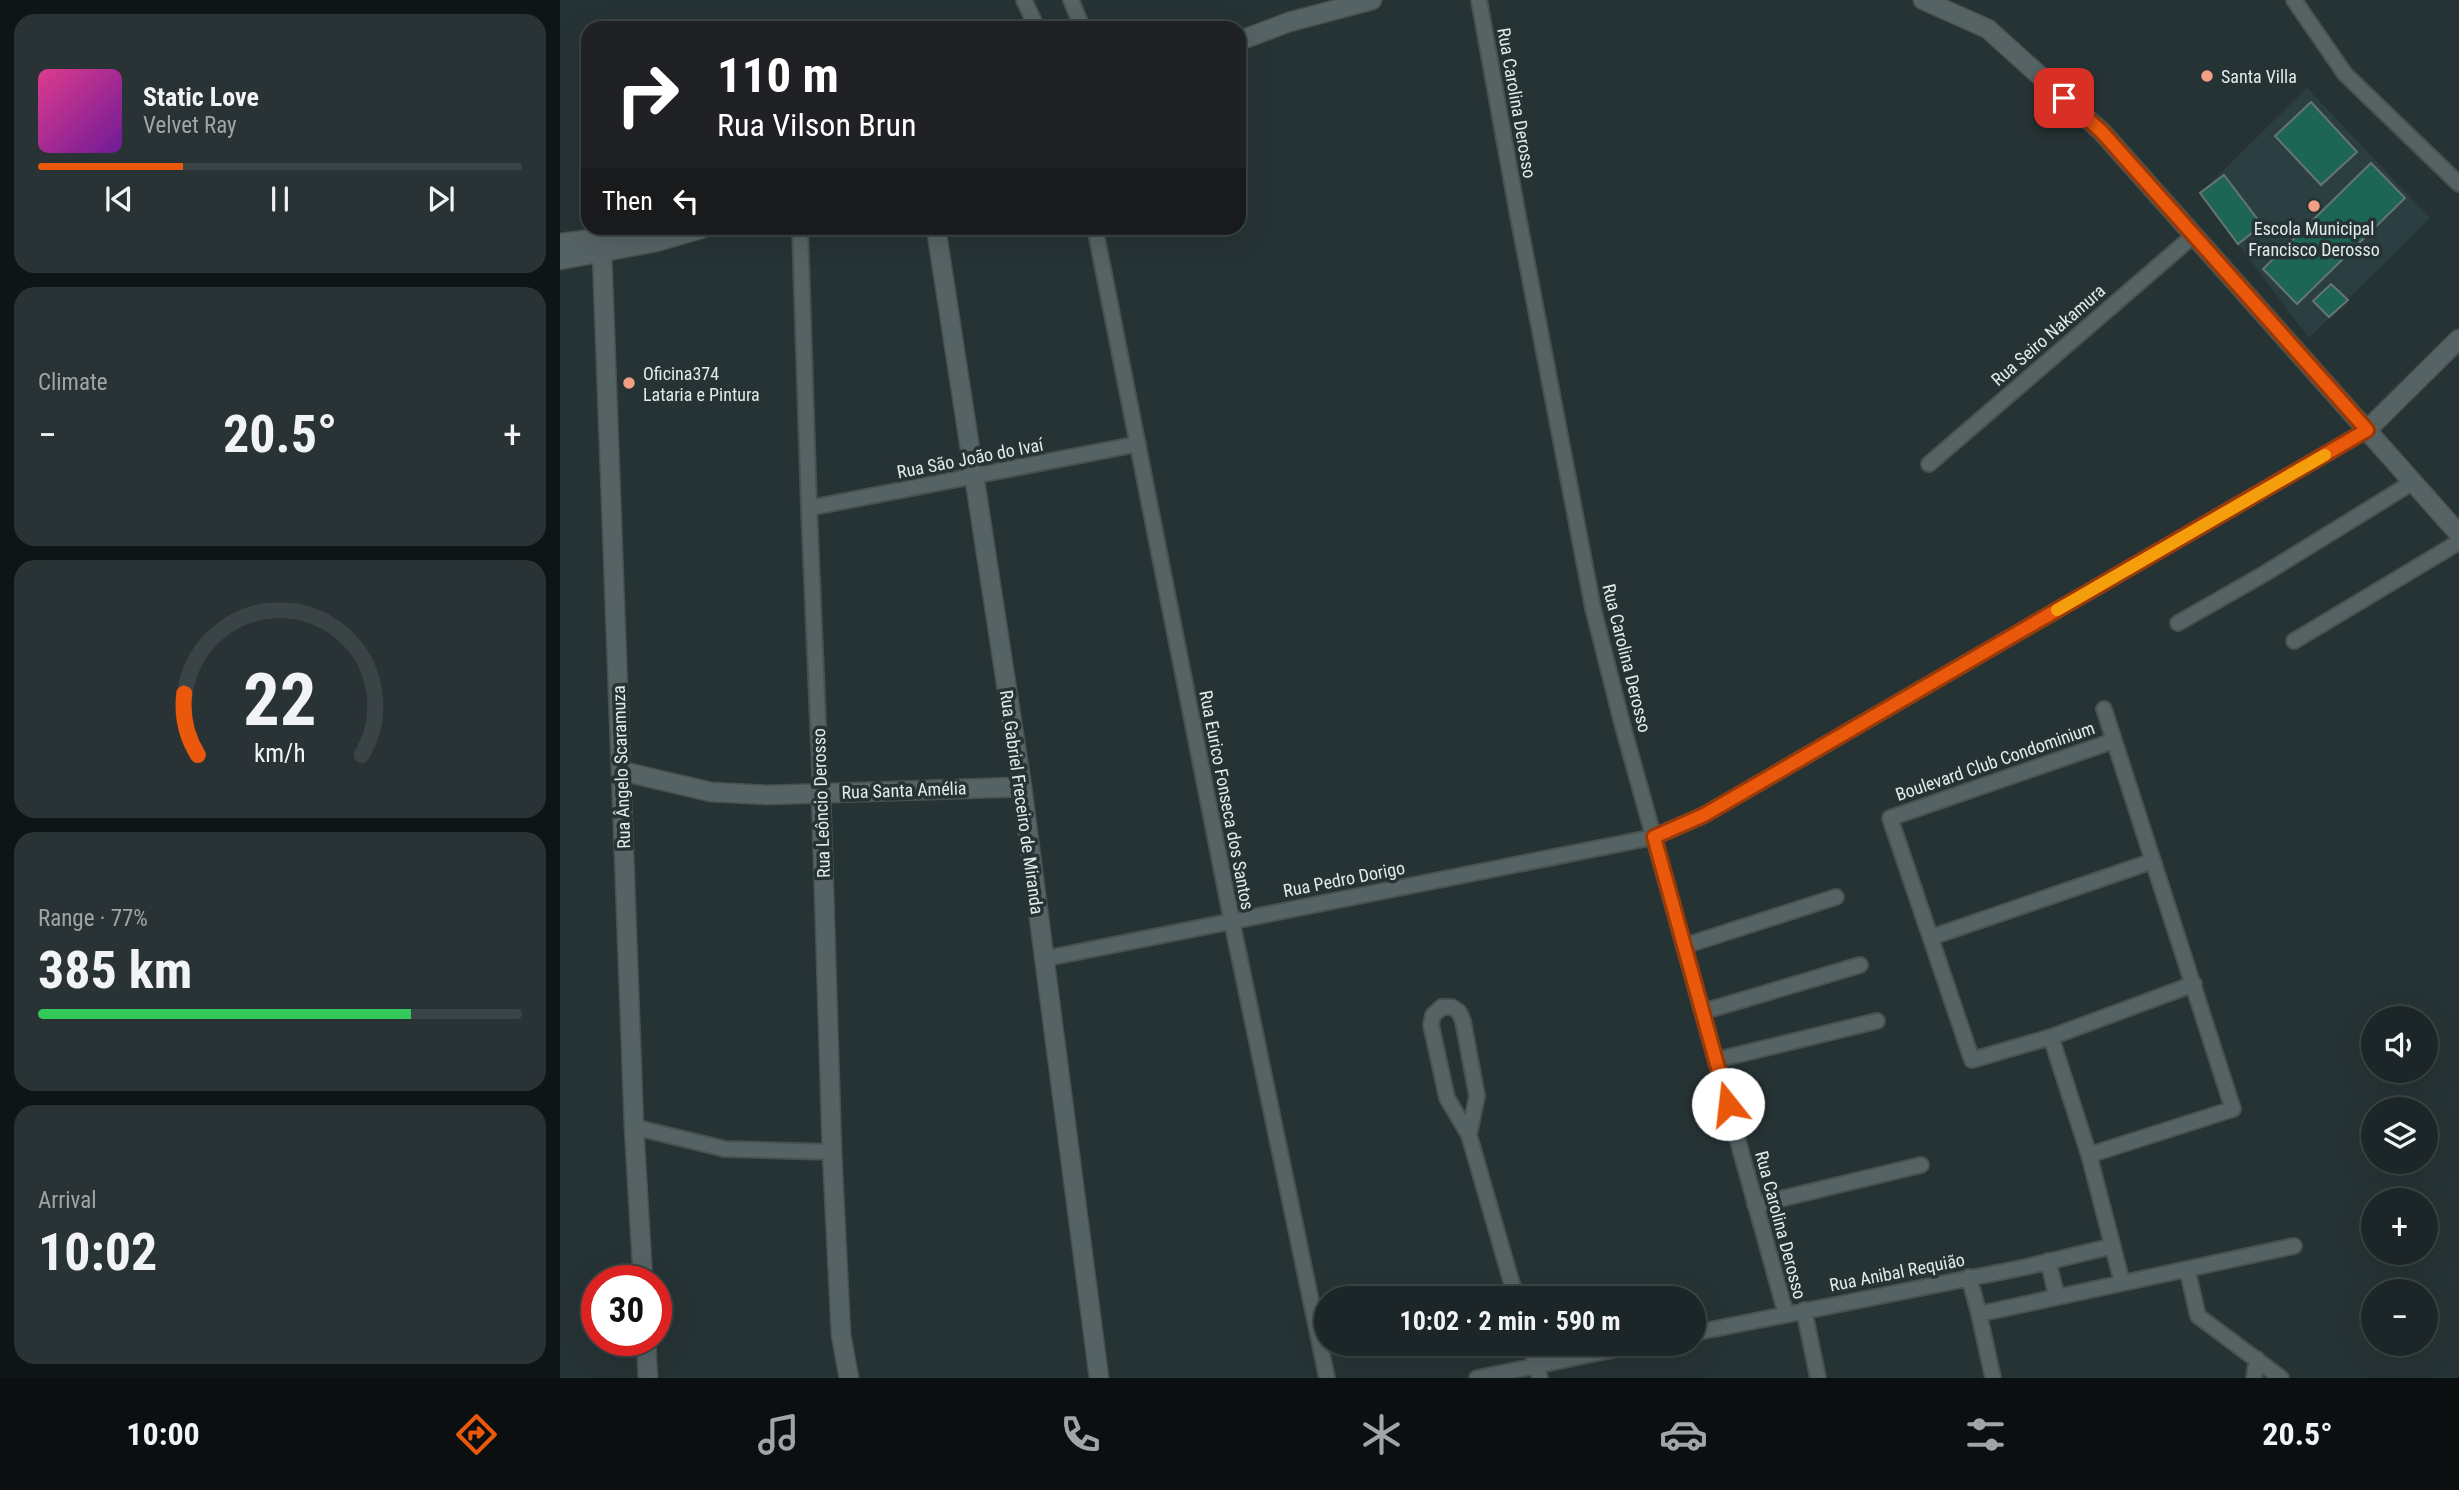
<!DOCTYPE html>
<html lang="en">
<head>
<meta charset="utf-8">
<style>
	body { margin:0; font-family:"Roboto Condensed",sans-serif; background:#293234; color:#f1f3f6; height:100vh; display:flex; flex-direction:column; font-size:26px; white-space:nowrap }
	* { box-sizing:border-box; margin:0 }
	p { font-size:23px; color:#a0a5a8 }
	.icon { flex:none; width:38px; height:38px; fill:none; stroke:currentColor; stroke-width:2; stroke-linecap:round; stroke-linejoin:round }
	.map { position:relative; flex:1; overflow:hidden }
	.details { display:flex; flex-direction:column; gap:14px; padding:14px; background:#0f1516; width:560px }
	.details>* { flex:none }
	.top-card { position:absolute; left:21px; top:21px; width:665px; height:214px; border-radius:21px; box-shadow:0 7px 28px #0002,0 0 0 2px #3a4345; background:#202124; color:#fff; overflow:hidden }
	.tools { position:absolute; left:1801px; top:1006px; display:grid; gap:14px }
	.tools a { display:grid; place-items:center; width:77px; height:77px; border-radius:50%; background:#1c2628; box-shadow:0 7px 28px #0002,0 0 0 2px #3a4345; font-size:35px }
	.speed { position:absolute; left:21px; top:1265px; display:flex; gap:14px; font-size:35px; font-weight:700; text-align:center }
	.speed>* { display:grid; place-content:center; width:91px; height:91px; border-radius:50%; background:#1c2628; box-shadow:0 7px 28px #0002,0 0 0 2px #3a4345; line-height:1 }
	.speed .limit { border:10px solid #d22; background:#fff; color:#111 }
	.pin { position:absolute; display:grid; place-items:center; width:60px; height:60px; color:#fff; margin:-30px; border-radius:14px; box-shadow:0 4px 10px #0006 }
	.me { position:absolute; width:77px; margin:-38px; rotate:344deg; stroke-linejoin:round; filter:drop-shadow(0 0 5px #0008) }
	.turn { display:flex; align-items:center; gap:24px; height:147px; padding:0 21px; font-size:32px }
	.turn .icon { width:91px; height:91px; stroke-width:2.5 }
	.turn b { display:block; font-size:49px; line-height:60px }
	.then { display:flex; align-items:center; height:66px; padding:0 21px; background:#0003; gap:14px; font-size:26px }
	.big { font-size:52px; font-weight:700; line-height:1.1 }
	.details .tile { flex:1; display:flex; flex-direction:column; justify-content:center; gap:10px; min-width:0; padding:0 24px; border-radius:21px; background:#293234 }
	.details .dial { align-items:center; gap:0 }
	.dial svg { height:182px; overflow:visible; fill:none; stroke:#3a4345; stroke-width:7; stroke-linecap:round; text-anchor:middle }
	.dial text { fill:#f1f3f6; stroke:none }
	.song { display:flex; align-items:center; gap:21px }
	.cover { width:84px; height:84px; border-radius:10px; background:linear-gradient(135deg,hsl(330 70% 55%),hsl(280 70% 35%)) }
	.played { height:7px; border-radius:4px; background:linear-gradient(90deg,#ea580c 30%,#3a4345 30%) }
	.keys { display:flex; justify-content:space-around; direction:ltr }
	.heat { display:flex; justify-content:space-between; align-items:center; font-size:38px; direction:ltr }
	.charge { height:10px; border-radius:5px; background:linear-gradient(90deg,#34c759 77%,#3a4345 0) }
	.trip { position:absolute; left:754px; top:1286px; width:392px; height:70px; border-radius:35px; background:#1c2628; box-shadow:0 7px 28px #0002,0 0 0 2px #3a4345; font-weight:700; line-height:70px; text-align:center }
	.tabs { display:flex; height:112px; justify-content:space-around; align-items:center; background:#0b0f10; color:#a0a5a8 }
	.tabs .icon { width:49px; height:49px }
	.tabs .active { color:#ea580c }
	.tabs b { font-size:32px; color:#f1f3f6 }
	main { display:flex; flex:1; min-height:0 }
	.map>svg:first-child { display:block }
	.built { fill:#2b3f42 }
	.building { fill:#1d6655; stroke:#677570; stroke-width:2 }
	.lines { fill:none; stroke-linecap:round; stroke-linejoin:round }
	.street-casing { stroke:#465152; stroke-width:18 }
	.secondary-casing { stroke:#465152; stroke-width:21 }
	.street { stroke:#566365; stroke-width:14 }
	.secondary { stroke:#566365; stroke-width:18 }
	.route-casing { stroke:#983908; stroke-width:18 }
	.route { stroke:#ea580c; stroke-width:12 }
	.slow { stroke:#f59e0b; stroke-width:12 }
	.poi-dot { fill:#f39f83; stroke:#263335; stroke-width:2.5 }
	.labels { text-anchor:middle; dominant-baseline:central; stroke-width:7; stroke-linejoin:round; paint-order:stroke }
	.poi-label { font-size:18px; fill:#e2eaeb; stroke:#263335; text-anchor:start }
	.street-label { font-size:18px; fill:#e2eaeb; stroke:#263335 }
</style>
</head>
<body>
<main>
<section class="details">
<div class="tile">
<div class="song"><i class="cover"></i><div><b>Static Love</b><p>Velvet Ray</p></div></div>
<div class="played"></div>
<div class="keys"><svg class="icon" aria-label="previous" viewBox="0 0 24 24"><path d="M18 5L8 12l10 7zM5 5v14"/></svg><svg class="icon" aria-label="pause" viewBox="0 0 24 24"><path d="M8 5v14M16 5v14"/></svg><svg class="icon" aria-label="next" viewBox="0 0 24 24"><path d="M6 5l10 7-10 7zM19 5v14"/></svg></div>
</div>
<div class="tile"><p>Climate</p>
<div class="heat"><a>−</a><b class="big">20.5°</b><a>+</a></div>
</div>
<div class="tile dial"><svg viewBox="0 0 100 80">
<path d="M14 69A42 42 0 1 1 86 69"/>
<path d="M14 69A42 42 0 0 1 8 42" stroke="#ea580c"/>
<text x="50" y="56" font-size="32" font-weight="700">22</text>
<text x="50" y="72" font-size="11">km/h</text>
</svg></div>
<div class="tile"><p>Range · 77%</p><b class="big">385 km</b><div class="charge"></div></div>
<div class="tile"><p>Arrival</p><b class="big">10:02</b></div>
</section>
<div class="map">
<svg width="1899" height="1378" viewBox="0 0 1899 1378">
	<rect width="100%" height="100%" fill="#263335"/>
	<!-- built -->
	<path class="built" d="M 1747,88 L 1870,218 L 1749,338 L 1640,193 Z"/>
	<!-- building -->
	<path class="building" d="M 1751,102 L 1797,152 L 1761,185 L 1715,136 Z
		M 1811,163 L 1845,198 L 1737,304 L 1703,269 Z
		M 1664,175 L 1702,225 L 1678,244 L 1640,193 Z
		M 1771,284 L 1788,300 L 1769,317 L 1753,301 Z"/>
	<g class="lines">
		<!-- street casing -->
		<g class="street-casing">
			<path id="street" d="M 464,0 L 477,28
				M 511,0 L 520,22
				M 919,0 L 958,216 L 1033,608 L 1062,723 L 1226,1314
				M 1734,0 L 1785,74 L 1899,184
				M 240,228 L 249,508 L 261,793
				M 535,228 L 672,922 L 767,1378
				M 1369,464 L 1633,236
				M 249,508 L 578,444
				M 1618,623 L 1704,574 L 1853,482
				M 1734,641 L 1899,542
				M 1553,741 L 1330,818 L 1412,1060 L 1491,1037 L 1634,984
				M 1372,937 L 1593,861
				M 1124,946 L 1276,897
				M 483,959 L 1094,837 L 1144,815 L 1807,430
				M 1142,1012 L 1300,965
				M 1491,1037 L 1529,1155 L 1562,1282
				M 1156,1060 L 1317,1021
				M 74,1127 L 165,1149 L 272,1152
				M 909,1135 L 917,1096 L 903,1021 L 899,1012 L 892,1007 L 882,1007 L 873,1015 L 871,1025 L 887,1098 L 909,1135 L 956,1298
				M 1529,1155 L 1673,1109 L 1544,709
				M 1195,1205 L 1361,1165
				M 1488,1261 L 1497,1297
				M 1627,1269 L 1638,1316 L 1721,1378
				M 1409,1277 L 1419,1314
				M 1244,1310 L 1258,1378
				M 1134,1333 L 1466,1267 L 1553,1246
				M 970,1344 L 980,1378
				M 917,1378 L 1081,1344
				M 1433,1378 L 1419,1314 L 1734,1246
				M 1694,1378 L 1697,1359"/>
		</g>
		<!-- secondary casing -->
		<g class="secondary-casing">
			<path id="secondary" d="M 1363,0 L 1428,29 L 1542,132 L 1899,534
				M 679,41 L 729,22 L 812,0
				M 376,228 L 462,787 L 539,1378
				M 0,243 L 115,228
				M 42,253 L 74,1127 L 83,1281
				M 0,260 L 96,242 L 144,228
				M 1807,430 L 1899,339
				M 61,771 L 151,792 L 207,795 L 462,787
				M 261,793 L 272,1152 L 281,1335 L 289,1378
				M 86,1340 L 88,1378"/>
		</g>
		<!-- street -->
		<use href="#street" class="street"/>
		<!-- secondary -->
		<use href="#secondary" class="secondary"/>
	</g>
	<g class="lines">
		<!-- route casing -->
		<g class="route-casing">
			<path id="route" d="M 1168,1104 L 1094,837 L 1144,815 L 1807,430 L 1542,132 L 1504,98"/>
		</g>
		<!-- route -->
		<use href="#route" class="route"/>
		<!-- slow -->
		<path class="slow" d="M 1497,610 L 1765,455"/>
	</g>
	<!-- markers -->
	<g class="poi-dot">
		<circle cx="1647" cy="76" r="7"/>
		<circle cx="1754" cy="206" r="7"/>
		<circle cx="69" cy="383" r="7"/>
	</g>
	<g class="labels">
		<!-- poi labels -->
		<g class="poi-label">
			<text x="1661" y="76">Santa Villa</text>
			<text x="1754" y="228" text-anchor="middle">Escola Municipal<tspan x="1754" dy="21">Francisco Derosso</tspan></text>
			<text x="83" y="373">Oficina374<tspan x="83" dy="21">Lataria e Pintura</tspan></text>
		</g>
		<!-- street labels -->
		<g class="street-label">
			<text transform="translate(957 103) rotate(80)">Rua Carolina Derosso</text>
			<text transform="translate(1488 335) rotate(-41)">Rua Seiro Nakamura</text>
			<text transform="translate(410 458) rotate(-11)">Rua São João do Ivaí</text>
			<text transform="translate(1067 658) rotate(76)">Rua Carolina Derosso</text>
			<text transform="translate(1435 761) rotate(-19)">Boulevard Club Condominium</text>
			<text transform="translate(61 767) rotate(-92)">Rua Ângelo Scaramuza</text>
			<text transform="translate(344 790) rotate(-2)">Rua Santa Amélia</text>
			<text transform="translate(667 800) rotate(79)">Rua Eurico Fonseca dos Santos</text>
			<text transform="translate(462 802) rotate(82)">Rua Gabriel Freceiro de Miranda</text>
			<text transform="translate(261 803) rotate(-92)">Rua Leôncio Derosso</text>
			<text transform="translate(784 879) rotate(-11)">Rua Pedro Dorigo</text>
			<text transform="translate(1221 1225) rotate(75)">Rua Carolina Derosso</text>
			<text transform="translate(1337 1272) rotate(-11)">Rua Anibal Requião</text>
		</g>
	</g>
</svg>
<div class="tools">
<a><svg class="icon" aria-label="sound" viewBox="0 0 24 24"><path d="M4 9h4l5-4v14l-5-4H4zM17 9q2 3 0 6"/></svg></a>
<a><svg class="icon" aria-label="layers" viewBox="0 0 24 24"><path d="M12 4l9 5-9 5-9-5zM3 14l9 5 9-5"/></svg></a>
<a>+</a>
<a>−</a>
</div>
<div class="speed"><div class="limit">30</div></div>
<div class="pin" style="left:1504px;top:98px;background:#d93025"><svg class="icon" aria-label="arrive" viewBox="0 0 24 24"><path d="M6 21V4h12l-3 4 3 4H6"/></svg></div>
<svg class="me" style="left:1168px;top:1104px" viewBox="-20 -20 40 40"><circle r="19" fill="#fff"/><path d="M0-13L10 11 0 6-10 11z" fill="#ea580c"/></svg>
<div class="trip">10:02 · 2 min · 590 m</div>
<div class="top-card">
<div class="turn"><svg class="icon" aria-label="right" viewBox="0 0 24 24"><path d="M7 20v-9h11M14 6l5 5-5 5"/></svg><div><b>110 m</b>Rua Vilson Brun</div></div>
<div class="then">Then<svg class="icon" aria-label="left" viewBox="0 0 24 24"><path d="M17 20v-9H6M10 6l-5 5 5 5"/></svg></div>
</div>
</div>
</main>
<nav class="tabs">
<b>10:00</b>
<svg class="icon active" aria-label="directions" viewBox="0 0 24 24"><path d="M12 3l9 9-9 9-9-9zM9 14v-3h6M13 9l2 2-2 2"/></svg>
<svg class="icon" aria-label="music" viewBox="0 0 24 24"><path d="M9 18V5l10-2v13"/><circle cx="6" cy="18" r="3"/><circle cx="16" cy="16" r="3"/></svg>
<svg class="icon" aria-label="phone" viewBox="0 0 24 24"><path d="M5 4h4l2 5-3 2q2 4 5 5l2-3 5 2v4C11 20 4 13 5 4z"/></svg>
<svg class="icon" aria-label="climate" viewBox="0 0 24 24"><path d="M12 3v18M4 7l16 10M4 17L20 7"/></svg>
<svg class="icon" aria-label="car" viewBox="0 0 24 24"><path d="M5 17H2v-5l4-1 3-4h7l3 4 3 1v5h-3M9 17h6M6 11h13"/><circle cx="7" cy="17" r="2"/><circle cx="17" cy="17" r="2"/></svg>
<svg class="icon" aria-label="filters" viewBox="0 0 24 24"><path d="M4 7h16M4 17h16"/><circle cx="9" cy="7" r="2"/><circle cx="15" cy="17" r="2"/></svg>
<b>20.5°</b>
</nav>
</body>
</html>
